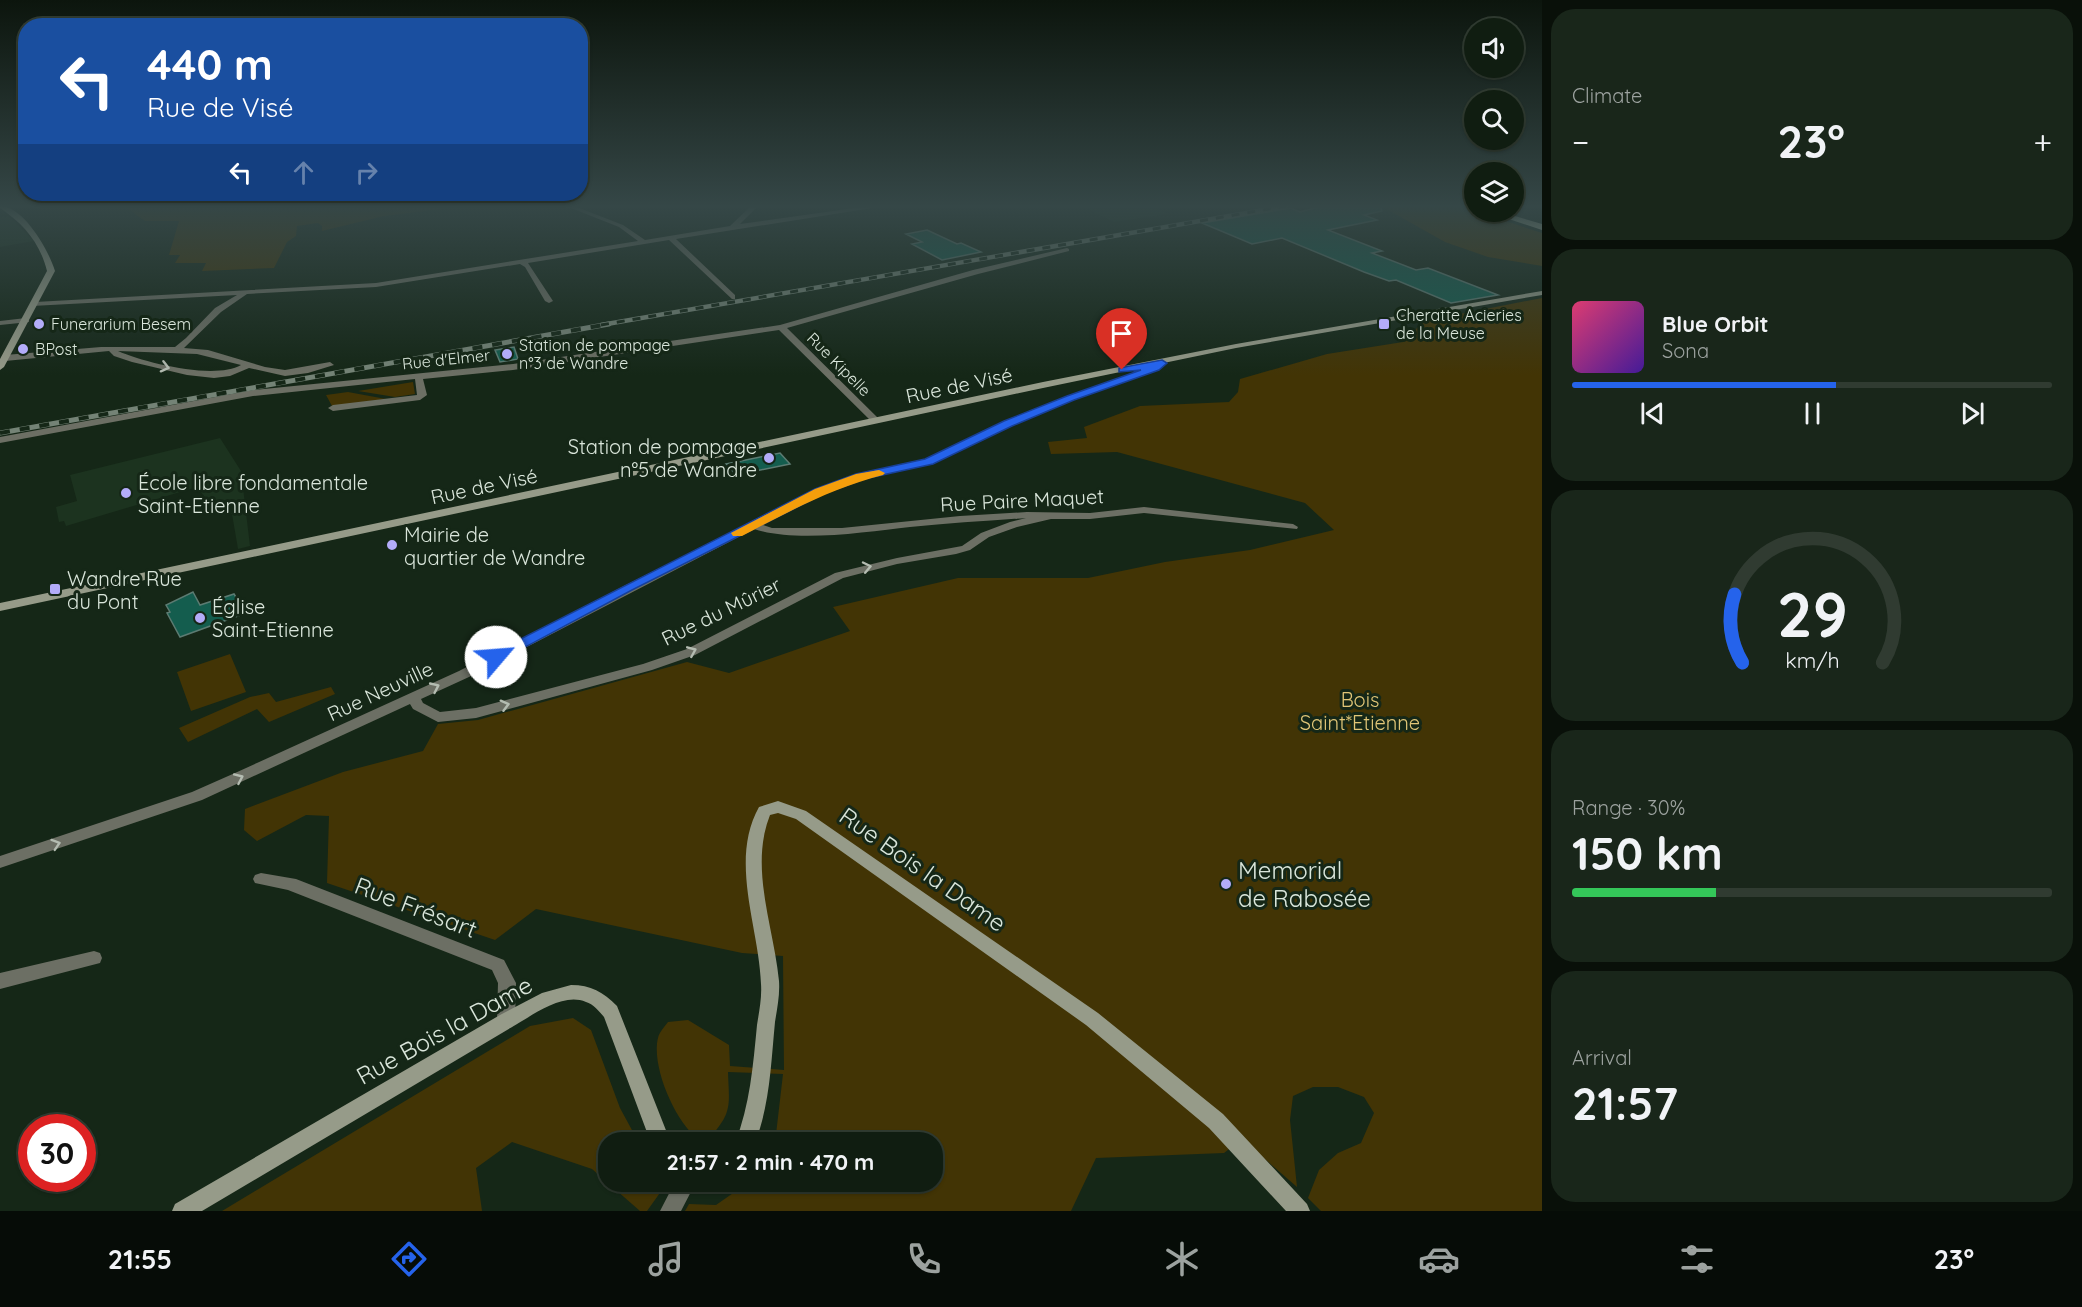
<!DOCTYPE html>
<html lang="en">
<head>
<meta charset="utf-8">
<style>
	body { margin:0; font-family:Quicksand,sans-serif; background:#19261a; color:#f1f3f6; height:100vh; display:flex; flex-direction:column; font-size:22px; white-space:nowrap }
	* { box-sizing:border-box; margin:0 }
	p { font-size:20px; color:#9ca29f }
	.icon { flex:none; width:33px; height:33px; fill:none; stroke:currentColor; stroke-width:2; stroke-linecap:round; stroke-linejoin:round }
	.map { position:relative; flex:1; overflow:hidden }
	.sheet { display:flex; flex-direction:column; gap:9px; padding:9px; background:#091009; width:540px }
	.sheet>* { flex:none }
	.top-card { position:absolute; left:18px; top:18px; width:570px; height:183px; border-radius:24px; box-shadow:0 2px 4px #0004,0 0 0 2px #303b31; background:#1a4fa0; color:#fff; overflow:hidden }
	.controls { position:absolute; left:1464px; top:18px; display:grid; gap:12px }
	.controls a { display:grid; place-items:center; width:60px; height:60px; border-radius:50%; background:#101d11; box-shadow:0 2px 4px #0004,0 0 0 2px #303b31; font-size:30px }
	.speed { position:absolute; left:18px; top:1114px; display:flex; gap:12px; font-size:30px; font-weight:700; text-align:center }
	.speed>* { display:grid; place-content:center; width:78px; height:78px; border-radius:50%; background:#101d11; box-shadow:0 2px 4px #0004,0 0 0 2px #303b31; line-height:1 }
	.speed .limit { border:9px solid #d22; background:#fff; color:#111 }
	.pin { position:absolute; display:grid; place-items:center; width:51px; height:51px; color:#fff; margin:-62px -26px; border-radius:50% 50% 50% 0; rotate:-45deg; box-shadow:0 0 6px #0007 }
	.pin .icon { rotate:45deg }
	.me { position:absolute; width:66px; margin:-33px; rotate:63deg; stroke-linejoin:round; filter:drop-shadow(0 0 4px #0008) }
	.turn { display:flex; align-items:center; gap:21px; height:126px; padding:0 30px; font-size:27px }
	.turn .icon { width:78px; height:78px; stroke-width:2.5 }
	.turn b { display:block; font-size:42px; line-height:51px }
	.lanes { display:flex; align-items:center; height:57px; padding:0 30px; background:#0003; justify-content:center; gap:30px; direction:ltr }
	.lanes .off { opacity:.35 }
	.big { font-size:45px; font-weight:800; line-height:1.1 }
	.sheet .tile { flex:1; display:flex; flex-direction:column; justify-content:center; gap:9px; min-width:0; padding:0 21px; border-radius:24px; background:#19261a }
	.sheet .dial { align-items:center; gap:0 }
	.dial svg { height:156px; overflow:visible; fill:none; stroke:#303b31; stroke-width:7; stroke-linecap:round; text-anchor:middle }
	.dial text { fill:#f1f3f6; stroke:none }
	.song { display:flex; align-items:center; gap:18px }
	.cover { width:72px; height:72px; border-radius:9px; background:linear-gradient(135deg,hsl(340 70% 55%),hsl(260 70% 35%)) }
	.played { height:6px; border-radius:3px; background:linear-gradient(90deg,#2563eb 55%,#303b31 55%) }
	.keys { display:flex; justify-content:space-around; direction:ltr }
	.heat { display:flex; justify-content:space-between; align-items:center; font-size:33px; direction:ltr }
	.charge { height:9px; border-radius:4px; background:linear-gradient(90deg,#34c759 30%,#303b31 0) }
	.trip { position:absolute; left:598px; top:1132px; width:345px; height:60px; border-radius:24px; background:#101d11; box-shadow:0 2px 4px #0004,0 0 0 2px #303b31; font-weight:800; line-height:60px; text-align:center }
	.dock { display:flex; height:96px; justify-content:space-around; align-items:center; background:#060c07; color:#9ca29f }
	.dock .icon { width:42px; height:42px }
	.dock .current { color:#2563eb }
	.dock b { font-size:27px; color:#f1f3f6 }
	main { display:flex; flex:1; min-height:0 }
	.map>svg:first-child { display:block }
	.built { fill:#1c331f }
	.green { fill:#423405 }
	.building { fill:#145d4e; stroke:#5c7b72; stroke-width:1.5 }
	.lines { fill:none; stroke-linecap:round; stroke-linejoin:round }
	.street { fill:#6c6f64; fill-rule:evenodd }
	.secondary { fill:#969b89; fill-rule:evenodd }
	.highway { fill:#d5ddc1; fill-rule:evenodd }
	.rail-far1-casing { stroke:#748376; stroke-width:4.5 }
	.rail-casing { stroke:#748376; stroke-width:5 }
	.rail-far1 { stroke:#152717; stroke-width:3; stroke-dasharray:8; stroke-linecap:butt }
	.rail { stroke:#152717; stroke-width:4; stroke-dasharray:10; stroke-linecap:butt }
	.oneway { stroke:#b4bcb1 }
	.route { fill:#2563eb; stroke:#184099; stroke-width:1.5 }
	.slow { fill:#f59e0b }
	.poi-dot { fill:#b3acf9; stroke:#152717; stroke-width:2 }
	.labels { text-anchor:middle; dominant-baseline:central; stroke-width:6; stroke-linejoin:round; paint-order:stroke }
	.far-poi-label { font-size:16px; fill:#dae6db; stroke:#152717; text-anchor:start }
	.far-street-label { font-size:16px; fill:#dae6db; stroke:#152717 }
	.street-label { font-size:20px; fill:#dae6db; stroke:#152717 }
	.poi-label { font-size:20px; fill:#dae6db; stroke:#152717; text-anchor:start }
	.park-label { font-size:20px; fill:#e1c677; stroke:#152717 }
	.near-street-label { font-size:24px; fill:#dae6db; stroke:#152717 }
	.near-poi-label { font-size:24px; fill:#dae6db; stroke:#152717; text-anchor:start }
</style>
</head>
<body>
<main>
<div class="map">
<svg width="1542" height="1211" viewBox="0 0 1542 1211">
	<rect width="100%" height="100%" fill="#152717"/>
	<!-- built -->
	<path class="built" d="M 1082,206 L 1153,206 L 1168,214 L 1114,222 Z
		M 0,217 L 10,217 L 34,241 L 0,247 Z
		M 220,438 L 241,471 L 250,546 L 238,549 L 232,514 L 220,516 L 219,511 L 209,513 L 208,501 L 197,487 L 66,526 L 64,521 L 59,522 L 56,507 L 77,501 L 70,475 Z"/>
	<!-- green -->
	<path class="green" d="M 124,206 L 440,206 L 442,209 L 384,216 L 322,231 L 322,226 L 318,223 L 297,226 L 296,236 L 287,242 L 274,268 L 202,271 L 206,263 L 175,263 L 180,255 L 169,255 L 179,221 L 145,221 Z
		M 1381,206 L 1459,206 L 1542,233 L 1542,266 L 1488,257 L 1445,242 Z
		M 1542,298 L 1542,1211 L 1321,1211 L 1308,1198 L 1319,1170 L 1338,1153 L 1361,1143 L 1374,1113 L 1364,1097 L 1338,1087 L 1313,1087 L 1293,1096 L 1290,1120 L 1297,1187 L 1242,1139 L 1224,1153 L 1096,1158 L 1071,1211 L 685,1211 L 689,1204 L 716,1205 L 749,1182 L 933,1182 L 933,1143 L 775,1143 L 783,1074 L 728,1072 C 729,1103 733,1112 711,1136 L 697,1138 C 675,1121 651,1066 658,1038 C 659,1033 664,1027 668,1022 L 688,1020 L 729,1045 L 730,1066 L 784,1070 L 783,956 L 742,953 L 536,909 L 495,940 L 327,883 L 329,816 L 306,815 L 257,841 L 244,830 L 245,809 L 343,772 L 423,751 L 438,724 L 478,720 L 687,662 L 729,673 L 850,631 L 833,607 L 958,578 L 1088,578 L 1165,562 L 1250,550 L 1334,530 L 1305,503 L 1117,452 L 1051,454 L 1048,442 L 1087,438 L 1084,427 L 1140,406 L 1229,402 L 1238,392 L 1240,379 L 1327,354 L 1403,342 L 1424,321 Z
		M 413,382 L 415,394 L 395,397 L 358,391 Z
		M 348,392 L 386,399 L 332,406 L 326,395 Z
		M 230,654 L 246,692 L 191,711 L 177,672 Z
		M 331,687 L 335,694 L 269,722 L 257,709 L 188,742 L 179,728 L 250,697 L 269,693 L 276,702 Z
		M 573,1018 L 591,1030 L 620,1108 L 639,1143 L 609,1143 L 609,1182 L 667,1183 L 647,1211 L 640,1211 L 592,1169 L 512,1142 L 476,1168 L 482,1211 L 222,1211 L 530,1026 Z"/>
	<!-- building -->
	<path class="building" d="M 1322,206 L 1381,206 L 1382,211 L 1364,215 L 1377,220 L 1328,230 L 1382,251 L 1372,253 L 1416,270 L 1428,268 L 1498,295 L 1451,303 L 1396,280 L 1389,281 L 1364,272 L 1282,238 L 1252,244 L 1202,223 L 1291,208 L 1300,212 Z
		M 927,230 L 957,244 L 961,243 L 981,252 L 942,260 L 912,244 L 922,242 L 906,234 Z
		M 514,347 L 518,359 L 500,362 L 495,350 Z
		M 780,453 L 790,464 L 736,475 L 726,464 Z
		M 193,592 L 200,605 L 234,594 L 246,613 L 180,637 L 167,613 L 170,612 L 166,605 Z"/>
	<g class="lines">
		<!-- street -->
		<path class="street" d="M 566,206 L 574,206 L 623,225 L 645,240 L 730,226 L 751,206 L 758,206 L 740,224 L 868,206 L 885,206 L 676,239 L 735,295 L 735,299 L 732,299 L 669,240 L 528,263 L 553,301 L 549,303 L 545,301 L 525,267 L 520,264 L 376,287 L 247,294 L 221,312 L 184,348 L 208,350 L 265,367 L 285,370 L 330,362 L 334,365 L 308,373 L 285,376 L 249,368 L 230,376 L 214,378 L 187,375 L 132,362 L 114,356 L 109,351 L 5,361 L 1,358 L 5,355 L 101,347 L 175,347 L 186,338 L 215,308 L 237,295 L 32,306 L 31,304 L 35,302 L 376,283 L 638,241 L 619,227 ZM 118,351 L 197,354 L 241,365 C 215,380 145,363 118,351 Z
			M 1067,248 L 1069,249 L 1069,251 L 978,274 L 787,328 L 879,419 L 879,423 L 873,423 L 779,330 L 513,370 L 423,379 L 427,395 L 420,400 L 333,411 L 328,408 L 333,405 L 417,395 L 415,379 L 253,396 L 0,443 L 0,437 L 253,390 L 513,364 L 780,325 L 973,270 Z
			M 26,318 L 29,318 L 29,322 L 0,325 L 0,321 Z
			M 1162,360 L 1166,363 L 1159,370 L 1073,400 L 1011,425 L 933,463 L 864,479 L 823,494 L 763,525 L 772,528 L 842,528 L 960,516 L 1027,512 L 1090,513 L 1144,507 L 1293,524 L 1298,527 L 1297,529 L 1144,513 L 1090,519 L 1051,519 L 1017,527 L 989,537 L 970,550 L 956,554 L 897,564 L 843,578 L 695,655 L 652,670 L 476,718 L 438,722 L 413,709 L 410,704 L 202,800 L 0,868 L 0,856 L 192,792 L 235,773 L 459,671 L 624,586 L 815,490 L 857,475 L 926,459 L 1005,421 L 1067,396 L 1153,366 ZM 1026,518 L 1010,522 L 981,533 L 962,546 L 897,558 L 835,573 L 687,649 L 643,664 L 476,708 L 440,712 L 423,703 L 421,699 L 469,677 L 754,529 C 795,543 866,532 910,527 C 949,523 987,521 1026,518 Z
			M 261,873 L 296,879 L 504,960 L 516,983 L 515,1021 L 512,1027 L 506,1029 L 500,1027 L 497,1021 L 498,983 L 492,970 L 288,890 L 255,883 L 253,879 L 255,875 Z
			M 94,951 L 100,953 L 102,958 L 100,963 L 0,989 L 0,973 Z
			M 675,1182 L 696,1182 L 681,1211 L 660,1211 Z"/>
		<!-- secondary -->
		<path class="secondary" d="M 0,206 C 24,206 49,251 55,271 L 4,367 L 0,370 L 0,359 L 47,271 C 40,243 24,224 0,208 Z
			M 1542,291 L 1542,295 L 1236,348 L 1043,388 L 0,611 L 0,603 L 1043,382 L 1236,344 Z
			M 778,801 L 806,811 L 1098,1013 L 1223,1114 L 1307,1204 L 1310,1211 L 1286,1211 L 1209,1128 L 1086,1025 L 796,819 L 778,813 L 770,815 C 749,868 774,927 779,981 C 780,995 777,1009 775,1022 C 771,1063 770,1104 755,1143 L 735,1143 C 750,1105 753,1066 757,1025 C 759,1012 762,998 761,984 C 759,927 729,861 759,807 Z
			M 571,985 C 591,985 603,992 617,1006 L 671,1143 L 651,1143 L 604,1017 C 599,1011 593,1004 586,1002 C 562,992 532,1016 512,1027 L 202,1211 L 172,1211 L 175,1204 L 500,1015 L 542,993 Z"/>
		<!-- highway -->
		<path class="highway" d="M 1488,212 L 1501,212 L 1542,224 L 1542,230 Z"/>
		<!-- rail-far1 casing -->
		<g class="rail-far1-casing">
			<path id="rail-far1" d="M 601,325 L 1286,206"/>
		</g>
		<!-- rail casing -->
		<g class="rail-casing">
			<path id="rail" d="M 0,433 L 609,324"/>
		</g>
		<!-- rail-far1 -->
		<use href="#rail-far1" class="rail-far1"/>
		<!-- rail -->
		<use href="#rail" class="rail"/>
	</g>
	<!-- one-way arrows -->
	<defs><path id="oneway-chevron" d="M-2-3.5L2.5 0L-2 3.5" fill="none" stroke-width="1.6" stroke-linecap="round" stroke-linejoin="round" transform="scale(1.5)"/></defs>
	<g class="oneway">
		<use href="#oneway-chevron" transform="translate(165 367) rotate(14)"/>
		<use href="#oneway-chevron" transform="translate(867 567) rotate(-12)"/>
		<use href="#oneway-chevron" transform="translate(692 651) rotate(-23)"/>
		<use href="#oneway-chevron" transform="translate(435 687) rotate(-25)"/>
		<use href="#oneway-chevron" transform="translate(505 705) rotate(-15)"/>
		<use href="#oneway-chevron" transform="translate(239 778) rotate(-24)"/>
		<use href="#oneway-chevron" transform="translate(56 844) rotate(-18)"/>
	</g>
	<!-- sky -->
	<linearGradient id="sky" x2="0" y2="1"><stop stop-color="#0c150d"/><stop offset="0.55" stop-color="#354747"/><stop offset="1" stop-color="#354747" stop-opacity="0"/></linearGradient>
	<rect width="1542" height="375" fill="url(#sky)"/>
	<!-- route -->
	<path class="route" d="M 1162,360 L 1167,363 L 1159,370 L 1074,400 L 1012,426 L 933,464 L 864,479 L 823,494 L 632,590 L 501,660 L 491,660 L 489,657 L 491,654 L 815,489 L 856,474 L 925,459 L 1004,421 L 1067,396 L 1141,370 L 1119,372 L 1119,368 Z"/>
	<!-- slow -->
	<path class="slow" d="M 879,470 L 885,473 L 883,475 C 832,488 788,512 742,536 L 733,536 L 731,533 L 815,489 L 856,474 Z"/>
	<!-- markers -->
	<g class="poi-dot">
		<circle cx="39" cy="324" r="6"/>
		<rect x="1378" y="318" width="12" height="12" rx="3"/>
		<circle cx="23" cy="349" r="6"/>
		<circle cx="507" cy="354" r="6"/>
		<circle cx="769" cy="458" r="6"/>
		<circle cx="126" cy="493" r="6"/>
		<circle cx="392" cy="545" r="6"/>
		<rect x="49" y="583" width="12" height="12" rx="3"/>
		<circle cx="200" cy="618" r="6"/>
		<circle cx="1226" cy="884" r="6"/>
	</g>
	<g class="labels">
		<!-- far-poi labels -->
		<g class="far-poi-label">
			<text x="1396" y="315">Cheratte Acieries<tspan x="1396" dy="18">de la Meuse</tspan></text>
			<text x="51" y="324">Funerarium Besem</text>
			<text x="519" y="345">Station de pompage<tspan x="519" dy="18">n°3 de Wandre</tspan></text>
			<text x="35" y="349">BPost</text>
		</g>
		<!-- far-street labels -->
		<g class="far-street-label">
			<text transform="translate(446 359) rotate(-6)">Rue d'Elmer</text>
			<text transform="translate(839 364) rotate(45)">Rue Kipelle</text>
		</g>
		<!-- street labels -->
		<g class="street-label">
			<text transform="translate(959 385) rotate(-12)">Rue de Visé</text>
			<text transform="translate(484 486) rotate(-12)">Rue de Visé</text>
			<text transform="translate(1022 500) rotate(-3)">Rue Paire Maquet</text>
			<text transform="translate(721 611) rotate(-26)">Rue du Mûrier</text>
			<text transform="translate(380 691) rotate(-25)">Rue Neuville</text>
		</g>
		<!-- poi labels -->
		<g class="poi-label">
			<text x="757" y="446" text-anchor="end">Station de pompage<tspan x="757" dy="23">n°5 de Wandre</tspan></text>
			<text x="138" y="482">École libre fondamentale<tspan x="138" dy="23">Saint-Etienne</tspan></text>
			<text x="404" y="534">Mairie de<tspan x="404" dy="23">quartier de Wandre</tspan></text>
			<text x="67" y="578">Wandre Rue<tspan x="67" dy="23">du Pont</tspan></text>
			<text x="212" y="606">Église<tspan x="212" dy="23">Saint-Etienne</tspan></text>
		</g>
		<!-- park labels -->
		<g class="park-label">
			<text x="1360" y="699">Bois<tspan x="1360" dy="23">Saint*Etienne</tspan></text>
		</g>
		<!-- near-street labels -->
		<g class="near-street-label">
			<text transform="translate(923 869) rotate(35)">Rue Bois la Dame</text>
			<text transform="translate(416 907) rotate(21)">Rue Frésart</text>
			<text transform="translate(444 1030) rotate(-29)">Rue Bois la Dame</text>
		</g>
		<!-- near-poi labels -->
		<g class="near-poi-label">
			<text x="1238" y="870">Memorial<tspan x="1238" dy="28">de Rabosée</tspan></text>
		</g>
	</g>
</svg>
<div class="controls">
<a><svg class="icon" aria-label="sound" viewBox="0 0 24 24"><path d="M4 9h4l5-4v14l-5-4H4zM17 9q2 3 0 6"/></svg></a>
<a><svg class="icon" aria-label="search" viewBox="0 0 24 24"><circle cx="10" cy="10" r="6"/><path d="M15 15l6 6"/></svg></a>
<a><svg class="icon" aria-label="layers" viewBox="0 0 24 24"><path d="M12 4l9 5-9 5-9-5zM3 14l9 5 9-5"/></svg></a>
</div>
<div class="speed"><div class="limit">30</div></div>
<div class="pin" style="left:1122px;top:370px;background:#d93025"><svg class="icon" aria-label="arrive" viewBox="0 0 24 24"><path d="M6 21V4h12l-3 4 3 4H6"/></svg></div>
<svg class="me" style="left:496px;top:657px" viewBox="-20 -20 40 40"><circle r="19" fill="#fff"/><path d="M0-13L10 11 0 6-10 11z" fill="#2563eb"/></svg>
<div class="trip">21:57 · 2 min · 470 m</div>
<div class="top-card">
<div class="turn"><svg class="icon" aria-label="left" viewBox="0 0 24 24"><path d="M17 20v-9H6M10 6l-5 5 5 5"/></svg><div><b>440 m</b>Rue de Visé</div></div>
<div class="lanes"><svg class="icon" aria-label="left" viewBox="0 0 24 24"><path d="M17 20v-9H6M10 6l-5 5 5 5"/></svg><svg class="icon off" aria-label="ahead" viewBox="0 0 24 24"><path d="M12 20V5M6 11l6-6 6 6"/></svg><svg class="icon off" aria-label="right" viewBox="0 0 24 24"><path d="M7 20v-9h11M14 6l5 5-5 5"/></svg></div>
</div>
</div>
<section class="sheet">
<div class="tile"><p>Climate</p>
<div class="heat"><a>−</a><b class="big">23°</b><a>+</a></div>
</div>
<div class="tile">
<div class="song"><i class="cover"></i><div><b>Blue Orbit</b><p>Sona</p></div></div>
<div class="played"></div>
<div class="keys"><svg class="icon" aria-label="previous" viewBox="0 0 24 24"><path d="M18 5L8 12l10 7zM5 5v14"/></svg><svg class="icon" aria-label="pause" viewBox="0 0 24 24"><path d="M8 5v14M16 5v14"/></svg><svg class="icon" aria-label="next" viewBox="0 0 24 24"><path d="M6 5l10 7-10 7zM19 5v14"/></svg></div>
</div>
<div class="tile dial"><svg viewBox="0 0 100 80">
<path d="M14 69A42 42 0 1 1 86 69"/>
<path d="M14 69A42 42 0 0 1 10 34" stroke="#2563eb"/>
<text x="50" y="56" font-size="32" font-weight="700">29</text>
<text x="50" y="72" font-size="11">km/h</text>
</svg></div>
<div class="tile"><p>Range · 30%</p><b class="big">150 km</b><div class="charge"></div></div>
<div class="tile"><p>Arrival</p><b class="big">21:57</b></div>
</section>
</main>
<nav class="dock">
<b>21:55</b>
<svg class="icon current" aria-label="directions" viewBox="0 0 24 24"><path d="M12 3l9 9-9 9-9-9zM9 14v-3h6M13 9l2 2-2 2"/></svg>
<svg class="icon" aria-label="music" viewBox="0 0 24 24"><path d="M9 18V5l10-2v13"/><circle cx="6" cy="18" r="3"/><circle cx="16" cy="16" r="3"/></svg>
<svg class="icon" aria-label="phone" viewBox="0 0 24 24"><path d="M5 4h4l2 5-3 2q2 4 5 5l2-3 5 2v4C11 20 4 13 5 4z"/></svg>
<svg class="icon" aria-label="climate" viewBox="0 0 24 24"><path d="M12 3v18M4 7l16 10M4 17L20 7"/></svg>
<svg class="icon" aria-label="car" viewBox="0 0 24 24"><path d="M5 17H2v-5l4-1 3-4h7l3 4 3 1v5h-3M9 17h6M6 11h13"/><circle cx="7" cy="17" r="2"/><circle cx="17" cy="17" r="2"/></svg>
<svg class="icon" aria-label="filters" viewBox="0 0 24 24"><path d="M4 7h16M4 17h16"/><circle cx="9" cy="7" r="2"/><circle cx="15" cy="17" r="2"/></svg>
<b>23°</b>
</nav>
</body>
</html>
